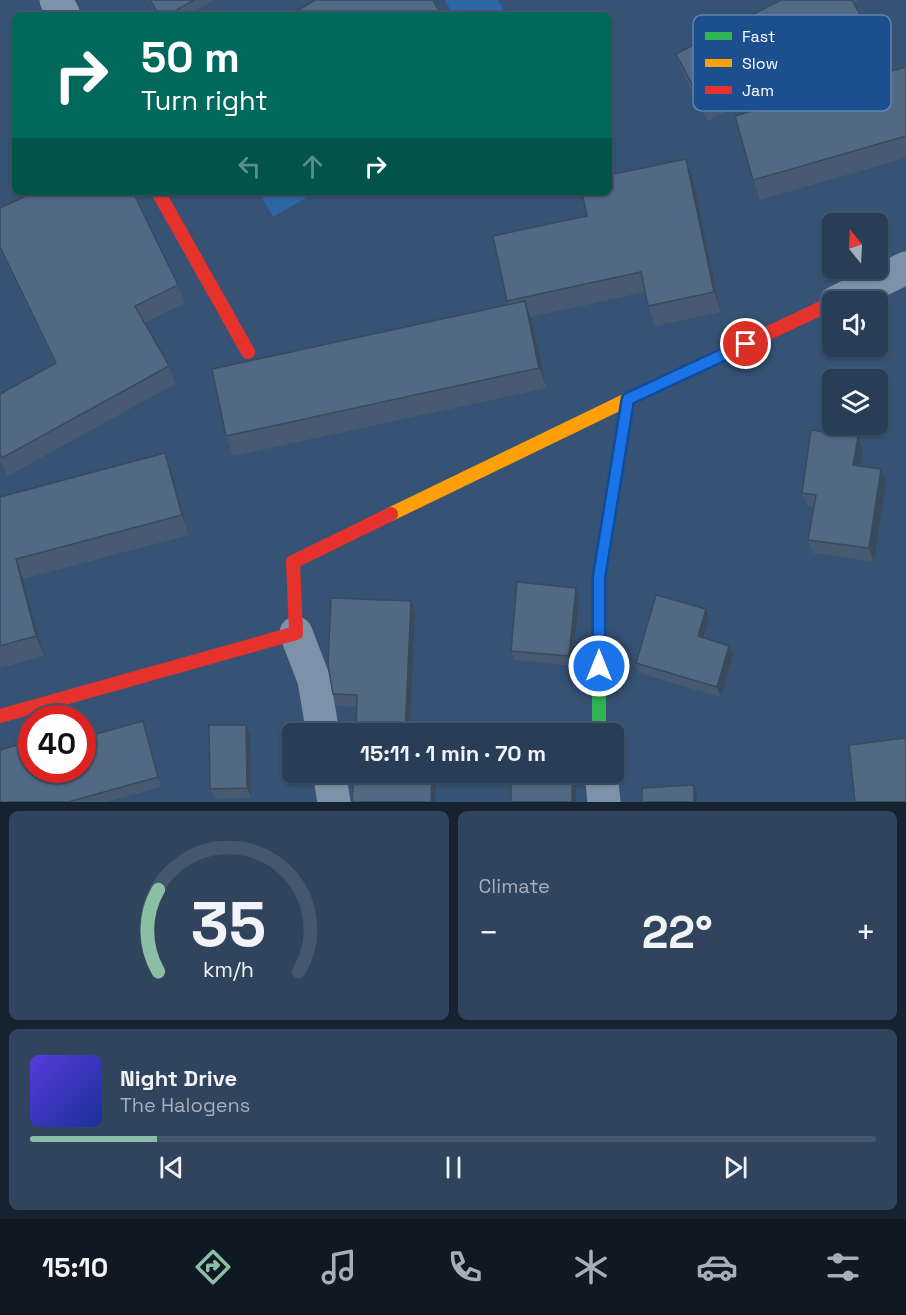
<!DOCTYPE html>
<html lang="en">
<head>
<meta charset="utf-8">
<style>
	body { margin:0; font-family:"Space Grotesk",sans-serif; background:#30455d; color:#f1f3f6; height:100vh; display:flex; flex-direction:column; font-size:22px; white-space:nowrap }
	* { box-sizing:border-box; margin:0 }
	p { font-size:20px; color:#a5aeba }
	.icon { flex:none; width:33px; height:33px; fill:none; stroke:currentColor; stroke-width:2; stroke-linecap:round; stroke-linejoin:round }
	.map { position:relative; height:802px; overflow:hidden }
	.panel { display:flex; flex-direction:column; gap:9px; padding:9px; background:#162230; flex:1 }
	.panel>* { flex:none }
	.hud { position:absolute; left:12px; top:12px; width:600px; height:183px; border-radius:9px; box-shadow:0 2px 4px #0004,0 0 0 2px #44576d; background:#00695c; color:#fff; overflow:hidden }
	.needle { width:39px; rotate:342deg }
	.controls { position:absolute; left:822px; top:213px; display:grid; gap:12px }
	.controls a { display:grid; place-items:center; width:66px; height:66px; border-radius:9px; background:#283e57; box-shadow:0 2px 4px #0004,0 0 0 2px #44576d; font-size:30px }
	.speed { position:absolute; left:18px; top:705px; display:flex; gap:12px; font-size:30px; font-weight:700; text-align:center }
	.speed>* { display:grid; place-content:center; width:78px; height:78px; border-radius:50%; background:#283e57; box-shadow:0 2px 4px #0004,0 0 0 2px #44576d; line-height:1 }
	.speed .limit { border:9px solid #d22; background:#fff; color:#111 }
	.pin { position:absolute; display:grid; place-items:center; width:51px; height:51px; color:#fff; margin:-26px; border:3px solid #fff; border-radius:50%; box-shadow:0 2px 6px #0007 }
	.me { position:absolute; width:66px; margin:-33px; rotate:0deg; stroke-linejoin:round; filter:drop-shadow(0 0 4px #0008) }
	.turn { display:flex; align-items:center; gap:21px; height:126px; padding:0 30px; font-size:27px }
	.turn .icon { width:78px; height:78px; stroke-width:2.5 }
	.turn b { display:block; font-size:42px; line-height:51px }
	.lanes { display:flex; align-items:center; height:57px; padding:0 30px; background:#0003; justify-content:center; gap:30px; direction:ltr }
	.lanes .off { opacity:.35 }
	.big { font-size:45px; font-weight:700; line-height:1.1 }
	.panel .card { flex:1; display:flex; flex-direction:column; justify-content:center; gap:9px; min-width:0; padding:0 21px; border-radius:9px; background:#30455d }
	.panel .dial { align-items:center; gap:0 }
	.dial svg { height:156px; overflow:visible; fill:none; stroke:#44576d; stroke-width:7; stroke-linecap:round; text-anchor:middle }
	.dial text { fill:#f1f3f6; stroke:none }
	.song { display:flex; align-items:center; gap:18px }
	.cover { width:72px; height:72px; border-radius:9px; background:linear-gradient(135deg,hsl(250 70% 55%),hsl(230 70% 35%)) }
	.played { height:6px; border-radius:3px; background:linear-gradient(90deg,#8abfa5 15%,#44576d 15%) }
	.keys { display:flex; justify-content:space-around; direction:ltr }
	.heat { display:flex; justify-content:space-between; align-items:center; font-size:33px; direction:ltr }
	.panel .tiles { flex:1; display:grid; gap:9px; grid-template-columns:1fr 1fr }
	.card:last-child { grid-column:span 2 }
	.trip { position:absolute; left:282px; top:723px; width:342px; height:60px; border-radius:9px; background:#283e57; box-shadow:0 2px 4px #0004,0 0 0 2px #44576d; font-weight:700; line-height:60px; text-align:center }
	.menu { display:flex; height:96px; justify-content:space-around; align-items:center; background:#101923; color:#a5aeba }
	.menu .icon { width:42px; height:42px }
	.menu .active { color:#8abfa5 }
	.menu b { font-size:27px; color:#f1f3f6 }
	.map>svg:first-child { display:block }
	.green { fill:#2f66a5 }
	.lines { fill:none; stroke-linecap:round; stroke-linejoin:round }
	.street { stroke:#7d92a8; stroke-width:33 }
	.fast { stroke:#30b455; stroke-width:14 }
	.slow { stroke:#ff9f0a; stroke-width:14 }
	.jam { stroke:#e5322d; stroke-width:14 }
	.wall { fill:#475a72 }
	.shaded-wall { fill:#394a5c }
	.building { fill:#526984; stroke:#394a5c; stroke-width:1.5 }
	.route-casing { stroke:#114b97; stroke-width:15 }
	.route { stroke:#1a73e8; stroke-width:10 }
	.key { fill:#1b4f8f; stroke:#5f84b1; stroke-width:1.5 }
	.key-label { font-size:16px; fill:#fff }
</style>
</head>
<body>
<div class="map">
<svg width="906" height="802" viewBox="0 0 906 802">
	<rect width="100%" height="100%" fill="#365274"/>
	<!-- green -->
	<path class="green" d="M 445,0 L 498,0 L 506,15 L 453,15 Z
		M 259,192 L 316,192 L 273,217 Z"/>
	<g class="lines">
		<!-- street -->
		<path class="street" d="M 56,0 L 64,15
			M 836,302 L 906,268
			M 296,633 L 314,680 L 323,734
			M 329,772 L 334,802
			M 601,772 L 604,802"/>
		<!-- fast -->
		<path class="fast" d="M 599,734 L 599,577 L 628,399"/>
		<!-- slow -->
		<path class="slow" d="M 391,514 L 637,395"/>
		<!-- jam -->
		<path class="jam" d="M 158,192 L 248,352
			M 637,395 L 832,303
			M 0,716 L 296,633 L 293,562 L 391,514"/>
	</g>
	<!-- wall -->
	<path class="wall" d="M 148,0 L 214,0 L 188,15 L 156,15 Z
		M 781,0 L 859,0 L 854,3 L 863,20 L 869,37 L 708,121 L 682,71 L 676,54 Z
		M 906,67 L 906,158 L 760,200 L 753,180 Z
		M 686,159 L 693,179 L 721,312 L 655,326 L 648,306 L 645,292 L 531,317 L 547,388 L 233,456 L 226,436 L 509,305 L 507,301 L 587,216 Z
		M 0,208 L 178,285 L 185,303 L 144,323 L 169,366 L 175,384 L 8,476 L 0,461 L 0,394 L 55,364 L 0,251 Z
		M 863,451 L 860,466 L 886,482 L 874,562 L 813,553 L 808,540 L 814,507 L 807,506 L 802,493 Z
		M 165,453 L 172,473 L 189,535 L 23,579 L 44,656 L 0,668 L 0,497 Z
		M 576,588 L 579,597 L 573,666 L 514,660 L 511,651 Z
		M 706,609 L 709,619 L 704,638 L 733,655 L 721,697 L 639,673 L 636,663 Z
		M 415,612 L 410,734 L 356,734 L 357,707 L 337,706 L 333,694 Z
		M 143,721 L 146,731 L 161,787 L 106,802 L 0,802 L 32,770 Z
		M 250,735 L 251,798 L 214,799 L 210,789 Z"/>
	<!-- shaded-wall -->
	<path class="shaded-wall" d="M 686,159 L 693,179 L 721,312 L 714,292 Z
		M 525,301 L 532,321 L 547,388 L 539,368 Z
		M 858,437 L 863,451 L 858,478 L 853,465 Z
		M 165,453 L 172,473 L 189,535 L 182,515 Z
		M 881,469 L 886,482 L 874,562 L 869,548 Z
		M 16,559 L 23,579 L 44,656 L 36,636 Z
		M 576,588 L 579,597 L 573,666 L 569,656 Z
		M 411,601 L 415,612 L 410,734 L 405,734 Z
		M 706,609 L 709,619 L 701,646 L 698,636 Z
		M 729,646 L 733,655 L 721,697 L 717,687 Z
		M 246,725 L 250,735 L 251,798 L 247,788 Z
		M 432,772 L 437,772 L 435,802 L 431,802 Z
		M 572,772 L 576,772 L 576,802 L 572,802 Z
		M 694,785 L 697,795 L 697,802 L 694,802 Z"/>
	<!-- building -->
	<path class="building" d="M 150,0 L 194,0 L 168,15 L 159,15 Z
		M 315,0 L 433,0 L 441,15 L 290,15 Z
		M 781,0 L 852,0 L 863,20 L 702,103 L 676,54 Z
		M 906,67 L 906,136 L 753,180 L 735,116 Z
		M 686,159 L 714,292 L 648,306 L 641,272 L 507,301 L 493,236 L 587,216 L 582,192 L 609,192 L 609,175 Z
		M 35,192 L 133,192 L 178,285 L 135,306 L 169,366 L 2,458 L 0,454 L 0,394 L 56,363 L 0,247 L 0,208 Z
		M 525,301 L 539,368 L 226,436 L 212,369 Z
		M 811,430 L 858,437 L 853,465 L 881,469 L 869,548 L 808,540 L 816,495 L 802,493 Z
		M 165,453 L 182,515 L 16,559 L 36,636 L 0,646 L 0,497 Z
		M 517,582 L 576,588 L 569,656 L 511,651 Z
		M 656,595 L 706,609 L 698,636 L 729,646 L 717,687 L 636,663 Z
		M 331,598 L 411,601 L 405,734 L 356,734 L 357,695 L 333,694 L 328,665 Z
		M 143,721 L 158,777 L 68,802 L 0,802 L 0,750 L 30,741 L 32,747 L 32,770 L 82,770 L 82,738 Z
		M 209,725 L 246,725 L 247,788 L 210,789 Z
		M 906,738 L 906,802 L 855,802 L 849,745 Z
		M 354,772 L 432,772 L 431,802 L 352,802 Z
		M 511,772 L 572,772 L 572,802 L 511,802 Z
		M 694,785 L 694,802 L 642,802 L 642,788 Z"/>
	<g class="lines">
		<!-- route casing -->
		<g class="route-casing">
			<path id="route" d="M 599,666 L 599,577 L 628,399 L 746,344"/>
		</g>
		<!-- route -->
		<use href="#route" class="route"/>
	</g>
	<!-- legend -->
	<rect x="693" y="15" width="198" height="96" rx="9" class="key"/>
	<rect x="705" y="32" width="27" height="8" fill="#30b455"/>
	<rect x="705" y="59" width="27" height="8" fill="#ff9f0a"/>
	<rect x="705" y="86" width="27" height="8" fill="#e5322d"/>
	<g class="key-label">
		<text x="742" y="42">Fast</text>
		<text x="742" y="69">Slow</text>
		<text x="742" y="96">Jam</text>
	</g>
</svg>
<div class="controls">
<a><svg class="needle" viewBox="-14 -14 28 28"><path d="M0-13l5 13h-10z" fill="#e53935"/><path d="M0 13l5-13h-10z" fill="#a5aeba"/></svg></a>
<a><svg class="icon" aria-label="sound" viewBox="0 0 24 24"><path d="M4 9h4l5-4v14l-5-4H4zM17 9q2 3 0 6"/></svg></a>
<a><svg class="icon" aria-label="layers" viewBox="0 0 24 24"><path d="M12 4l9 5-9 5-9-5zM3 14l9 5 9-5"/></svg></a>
</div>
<div class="speed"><div class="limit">40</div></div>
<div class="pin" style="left:746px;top:344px;background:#d93025"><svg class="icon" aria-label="arrive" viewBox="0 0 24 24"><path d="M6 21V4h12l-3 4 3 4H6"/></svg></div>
<svg class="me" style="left:599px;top:666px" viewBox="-20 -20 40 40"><circle r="17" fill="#1a73e8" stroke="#fff" stroke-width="3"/><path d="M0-11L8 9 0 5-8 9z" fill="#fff"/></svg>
<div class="trip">15:11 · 1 min · 70 m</div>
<div class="hud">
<div class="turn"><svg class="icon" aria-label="right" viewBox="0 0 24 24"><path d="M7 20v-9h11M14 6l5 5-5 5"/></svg><div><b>50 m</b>Turn right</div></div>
<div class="lanes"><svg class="icon off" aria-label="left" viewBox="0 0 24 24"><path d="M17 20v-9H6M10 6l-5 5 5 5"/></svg><svg class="icon off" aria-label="ahead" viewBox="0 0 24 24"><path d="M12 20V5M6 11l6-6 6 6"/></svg><svg class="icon" aria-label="right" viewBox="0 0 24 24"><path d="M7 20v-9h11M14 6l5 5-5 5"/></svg></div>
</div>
</div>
<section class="panel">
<div class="tiles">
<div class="card dial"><svg viewBox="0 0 100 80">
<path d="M14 69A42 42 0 1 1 86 69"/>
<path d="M14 69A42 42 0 0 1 14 27" stroke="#8abfa5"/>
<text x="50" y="56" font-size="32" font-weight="700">35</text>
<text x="50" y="72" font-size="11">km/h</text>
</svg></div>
<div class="card"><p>Climate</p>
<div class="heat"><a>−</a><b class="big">22°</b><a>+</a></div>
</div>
<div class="card">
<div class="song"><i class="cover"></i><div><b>Night Drive</b><p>The Halogens</p></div></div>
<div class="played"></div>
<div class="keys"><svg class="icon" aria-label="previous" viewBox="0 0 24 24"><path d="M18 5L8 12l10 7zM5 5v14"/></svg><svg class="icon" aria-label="pause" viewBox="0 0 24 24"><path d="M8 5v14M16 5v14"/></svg><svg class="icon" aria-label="next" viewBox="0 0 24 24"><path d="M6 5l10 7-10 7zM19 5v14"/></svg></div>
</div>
</div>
</section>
<nav class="menu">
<b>15:10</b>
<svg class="icon active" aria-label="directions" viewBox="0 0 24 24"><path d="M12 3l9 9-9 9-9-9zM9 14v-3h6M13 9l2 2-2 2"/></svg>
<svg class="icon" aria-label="music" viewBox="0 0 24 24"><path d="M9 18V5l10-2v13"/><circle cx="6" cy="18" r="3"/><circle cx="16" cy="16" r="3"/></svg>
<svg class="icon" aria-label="phone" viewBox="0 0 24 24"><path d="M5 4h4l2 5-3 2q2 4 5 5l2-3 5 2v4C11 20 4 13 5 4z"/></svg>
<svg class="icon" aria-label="climate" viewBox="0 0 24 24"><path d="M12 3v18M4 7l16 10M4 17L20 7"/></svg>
<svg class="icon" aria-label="car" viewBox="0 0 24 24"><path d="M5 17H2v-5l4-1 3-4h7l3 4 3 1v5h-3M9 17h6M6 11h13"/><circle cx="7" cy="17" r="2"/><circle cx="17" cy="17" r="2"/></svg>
<svg class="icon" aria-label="filters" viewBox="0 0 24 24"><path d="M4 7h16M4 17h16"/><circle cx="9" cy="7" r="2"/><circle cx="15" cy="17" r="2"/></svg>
</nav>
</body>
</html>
